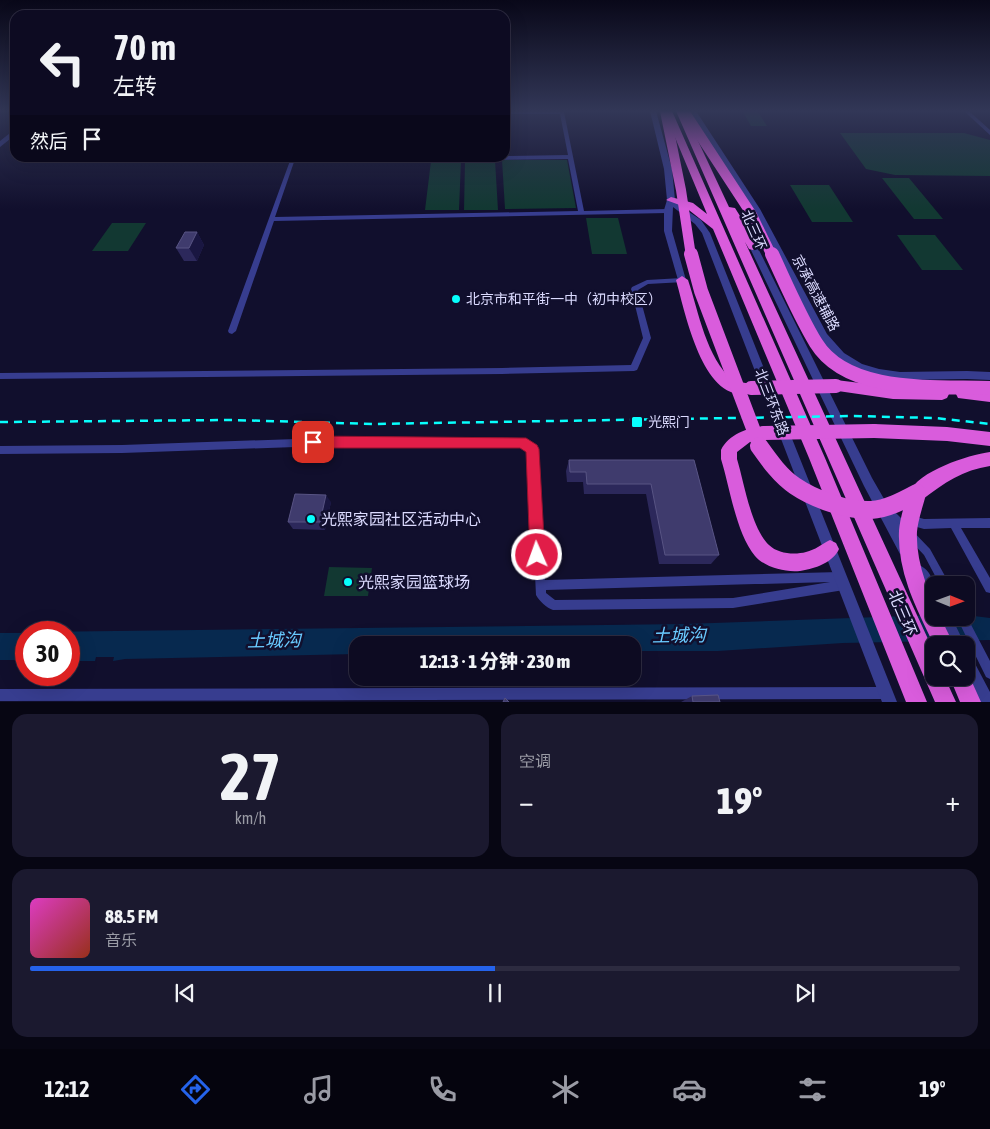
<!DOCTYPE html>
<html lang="zh">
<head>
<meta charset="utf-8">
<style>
	body { margin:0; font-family:"Asap Condensed","Noto Sans SC",sans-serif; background:#1b192f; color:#f1f3f6; height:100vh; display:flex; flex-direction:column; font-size:19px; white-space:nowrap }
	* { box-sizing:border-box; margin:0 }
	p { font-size:16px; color:#9a9ba5 }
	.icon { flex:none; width:28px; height:28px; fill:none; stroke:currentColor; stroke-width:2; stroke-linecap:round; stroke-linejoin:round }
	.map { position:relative; height:702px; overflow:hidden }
	.side { display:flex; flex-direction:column; gap:12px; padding:12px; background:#070613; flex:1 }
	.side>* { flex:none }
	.guide { position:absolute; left:10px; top:10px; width:500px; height:152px; border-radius:15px; box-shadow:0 5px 20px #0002,0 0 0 1px #2d2b40; background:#0d0b22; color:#f1f3f6; overflow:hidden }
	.needle { width:32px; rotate:91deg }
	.fabs { position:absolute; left:925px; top:576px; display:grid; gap:10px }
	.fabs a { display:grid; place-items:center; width:50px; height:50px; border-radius:10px; background:#0d0b22; box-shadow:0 5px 20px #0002,0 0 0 1px #2d2b40; font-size:25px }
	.speed { position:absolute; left:15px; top:621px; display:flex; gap:10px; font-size:25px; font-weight:700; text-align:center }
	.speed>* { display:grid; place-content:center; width:65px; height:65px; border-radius:50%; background:#0d0b22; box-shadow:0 5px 20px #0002,0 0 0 1px #2d2b40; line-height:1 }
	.speed .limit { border:8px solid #d22; background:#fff; color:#111 }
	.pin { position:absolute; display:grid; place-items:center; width:42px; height:42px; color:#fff; margin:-21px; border-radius:10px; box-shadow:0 2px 8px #0006 }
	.me { position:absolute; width:55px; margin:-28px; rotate:358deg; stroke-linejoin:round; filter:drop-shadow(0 0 4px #0008) }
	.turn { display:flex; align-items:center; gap:18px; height:105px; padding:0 20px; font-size:22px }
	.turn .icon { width:65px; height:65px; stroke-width:2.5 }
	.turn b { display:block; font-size:35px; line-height:42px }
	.then { display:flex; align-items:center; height:48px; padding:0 20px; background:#0003; gap:10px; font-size:19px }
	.big { font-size:38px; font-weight:800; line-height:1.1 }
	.side .tile { flex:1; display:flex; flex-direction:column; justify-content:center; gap:8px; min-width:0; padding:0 18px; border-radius:15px; background:#1b192f }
	.side .dial { align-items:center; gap:0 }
	.dial b { font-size:65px; line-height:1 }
	.song { display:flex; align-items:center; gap:15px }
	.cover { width:60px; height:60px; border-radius:8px; background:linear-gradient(135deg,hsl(310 70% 55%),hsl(10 70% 35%)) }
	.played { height:5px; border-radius:2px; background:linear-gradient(90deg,#2563eb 50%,#2d2b40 50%) }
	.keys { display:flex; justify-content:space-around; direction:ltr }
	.heat { display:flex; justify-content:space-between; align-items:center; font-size:28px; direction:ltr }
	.side .tiles { flex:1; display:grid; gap:12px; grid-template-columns:1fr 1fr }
	.tile:last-child { grid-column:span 2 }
	.trip { position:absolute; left:349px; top:636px; width:292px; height:50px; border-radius:15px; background:#0d0b22; box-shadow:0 5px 20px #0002,0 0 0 1px #2d2b40; font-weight:800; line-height:50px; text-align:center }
	.tabs { display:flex; height:80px; justify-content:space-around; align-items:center; background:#05040e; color:#9a9ba5 }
	.tabs .icon { width:35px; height:35px }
	.tabs .active { color:#2563eb }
	.tabs b { font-size:22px; color:#f1f3f6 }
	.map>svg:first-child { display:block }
	.green { fill:#123832 }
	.water { fill:#07294f }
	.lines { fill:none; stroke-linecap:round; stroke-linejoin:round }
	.minor { fill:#373d8f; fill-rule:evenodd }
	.tertiary { fill:#373d8f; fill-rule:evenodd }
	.trunk { fill:#d95cdc; fill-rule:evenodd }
	.rail { stroke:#07fffd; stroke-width:2.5; stroke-dasharray:8 6; stroke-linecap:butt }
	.trunk-bridge-far2 { stroke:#d95cdc; stroke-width:10 }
	.trunk-bridge-far1 { stroke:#d95cdc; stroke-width:14 }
	.trunk-bridge { stroke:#d95cdc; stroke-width:18 }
	.wall { fill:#2c285b }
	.shaded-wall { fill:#191641 }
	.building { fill:#3f3b6d; stroke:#585484 }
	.route { fill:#e11d48; stroke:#92132f }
	.poi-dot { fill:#07fffd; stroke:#110f2d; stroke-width:2 }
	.labels { text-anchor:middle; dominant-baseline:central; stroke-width:5; stroke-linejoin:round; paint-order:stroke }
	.street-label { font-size:14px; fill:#dcdbff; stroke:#110f2d }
	.poi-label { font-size:14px; fill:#dcdbff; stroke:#110f2d; text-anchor:start }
	.near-poi-label { font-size:16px; fill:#dcdbff; stroke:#110f2d; text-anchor:start }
	.near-street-label { font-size:16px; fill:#dcdbff; stroke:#110f2d }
	.near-water-label { font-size:18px; font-style:italic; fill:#69caff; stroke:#110f2d }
</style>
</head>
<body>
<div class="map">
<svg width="990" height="702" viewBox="0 0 990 702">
	<rect width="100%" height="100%" fill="#110f2d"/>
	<!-- green -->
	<path class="green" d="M 743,112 L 758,112 L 767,126 L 751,126 Z
		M 840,133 L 964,133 L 990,140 L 990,176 L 895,175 L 866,169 Z
		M 495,160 L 498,210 L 464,210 L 465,161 Z
		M 502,160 L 567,160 L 576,208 L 505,209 Z
		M 431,161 L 461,161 L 459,210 L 425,210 Z
		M 882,178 L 909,178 L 943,219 L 914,219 Z
		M 790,185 L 829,185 L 853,222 L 812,222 Z
		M 586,218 L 618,218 L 627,254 L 592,254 Z
		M 112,223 L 146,223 L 128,251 L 92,251 Z
		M 897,235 L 935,235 L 963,270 L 922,270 Z
		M 329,567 L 372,568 L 368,596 L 324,596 Z"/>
	<!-- water -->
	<path class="water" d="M 934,615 L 934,618 L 966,618 L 966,615 L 990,618 L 990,640 L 843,643 L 718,651 L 633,651 L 632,645 L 358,645 L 357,654 L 125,659 L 113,661 L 114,657 L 96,657 L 95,661 L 69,661 L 69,632 L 36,632 L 685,624 Z
		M 0,633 L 26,633 L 26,660 L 0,660 Z"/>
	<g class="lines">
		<!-- minor -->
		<path class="minor" d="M 964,111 L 969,111 L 990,130 L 990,135 Z
			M 505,112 L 564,112 L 584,211 L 667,209 L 670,211 L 667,213 L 274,221 L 236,331 L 232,334 L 229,333 L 228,331 L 291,158 L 505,158 L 505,156 L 568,155 L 560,114 L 505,114 ZM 568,159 L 578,211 L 275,217 L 294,162 Z
			M 682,278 L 684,278 L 685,280 L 684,282 L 648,284 L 638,290 L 651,338 L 638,368 L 637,370 L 634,371 L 502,374 L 0,379 L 0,373 L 502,368 L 631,365 L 643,338 L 631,289 L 632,287 L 647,280 Z
			M 351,437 L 522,438 L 536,446 L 537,449 L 545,580 L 840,572 L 844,573 L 845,577 L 844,580 L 848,581 L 849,585 L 848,589 L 844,590 L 733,608 L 553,610 C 547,608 539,601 536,595 L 529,451 L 521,446 L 351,445 L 122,453 L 0,454 L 0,446 L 122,445 ZM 830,582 L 733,598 L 555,600 L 546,593 L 546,590 Z
			M 891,510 L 894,511 L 905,522 L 904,520 L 906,517 L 909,515 L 924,519 L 990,518 L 990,528 L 961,528 L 990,578 L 990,593 L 986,592 L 951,528 L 924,529 L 906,524 L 930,549 L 950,585 L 940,585 L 924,555 L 888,517 L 886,514 L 888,511 Z
			M 966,615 L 990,661 L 990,679 L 986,677 L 957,618 L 966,618 Z
			M 886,687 L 890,689 L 892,693 L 890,697 L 886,699 L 0,701 L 0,689 Z"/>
		<!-- tertiary -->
		<path class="tertiary" d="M 650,111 L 656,111 L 672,169 L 675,200 L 683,208 L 701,220 L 710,233 L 897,702 L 882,702 L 702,233 L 695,224 L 673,207 L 672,231 L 686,280 L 682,283 L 678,280 L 664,231 L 664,210 L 667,200 L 664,169 Z
			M 690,111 L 696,111 L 760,209 L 827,334 L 844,353 L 862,364 L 879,369 L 900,372 L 967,371 L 990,372 L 990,380 L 967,379 L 900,380 L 879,378 L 855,370 L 836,358 L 820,340 L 759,222 L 757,246 L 872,478 L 910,544 L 911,549 L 910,554 L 905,555 L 900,554 L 864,486 L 749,246 L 751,218 L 755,216 Z
			M 15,129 L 15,135 L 0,147 L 0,141 Z
			M 919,565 C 935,572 934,589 934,603 L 929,601 L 912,572 L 914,567 Z
			M 938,618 L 952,618 L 965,645 L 951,645 Z
			M 966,654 L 971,656 L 990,692 L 990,702 L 979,702 L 966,677 Z"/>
		<!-- trunk -->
		<path class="trunk" d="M 664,111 L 672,111 L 825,458 L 927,702 L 906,702 L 809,458 L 713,229 L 685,207 L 666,200 L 671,197 L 693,203 L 707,214 Z
			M 676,111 L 684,111 L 729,207 L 735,208 L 759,246 L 753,250 L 749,249 L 745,242 L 934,652 L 934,678 L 945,678 L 956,702 L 935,702 Z
			M 682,276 L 688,280 C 699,313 706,357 733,381 L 752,384 L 754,388 L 752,392 C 704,409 685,312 676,280 Z
			M 836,380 L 893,387 L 942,388 L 947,390 L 949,394 L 947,398 L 942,400 L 893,399 L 831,390 L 829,386 L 831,382 Z
			M 963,388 L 990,390 L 990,402 L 958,398 L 956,394 L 958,390 Z
			M 874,424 L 947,427 L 990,432 L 990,446 L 947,441 L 874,438 L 869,436 L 866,431 L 869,426 Z
			M 764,426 L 769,428 L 772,433 L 769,438 L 750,442 L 737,452 L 737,459 C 744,482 751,528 769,545 C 778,554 795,555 806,552 C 815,550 822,544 830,540 L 836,543 L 839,549 C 834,561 817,568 805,570 C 790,574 765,568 755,556 C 736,533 730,488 721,459 L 721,450 C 729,434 747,428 764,426 Z
			M 990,452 L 990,466 C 963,470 944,483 923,499 L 917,501 L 911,499 L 909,493 C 918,471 968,455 990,452 Z
			M 966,670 L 967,671 L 981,702 L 960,702 L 950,678 L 966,678 Z"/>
		<!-- rail -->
		<path class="rail" d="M 0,422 L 232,420 L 373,424 L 854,416 L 935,418 L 990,424"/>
		<!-- trunk-bridge-far2 -->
		<path class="trunk-bridge-far2" d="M 665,111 L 681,190 L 691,256
			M 684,111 L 752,215 L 772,256"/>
		<!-- trunk-bridge-far1 -->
		<path class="trunk-bridge-far1" d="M 691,254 L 701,291 L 760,447
			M 772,254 C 786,284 799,315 816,343 C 848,395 937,386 990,388
			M 751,388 L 836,386
			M 764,433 L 874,431"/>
		<!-- trunk-bridge -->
		<path class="trunk-bridge" d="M 759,446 C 769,460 780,476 795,486 C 814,499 847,511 871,510 C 887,509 902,501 917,493
			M 917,493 C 914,505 909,518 908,531 C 906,572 927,610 944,645"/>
	</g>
	<!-- wall -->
	<path class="wall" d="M 981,111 L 990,111 L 990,112 L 982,112 Z
		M 197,232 L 204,245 L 197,261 L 184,261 L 176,248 Z
		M 569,460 L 694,460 L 719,555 L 711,564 L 659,564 L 646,494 L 584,494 L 583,482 L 567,482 L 566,471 Z
		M 331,502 L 325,530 L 293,529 L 288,522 Z
		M 692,696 L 720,702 L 681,702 Z"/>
	<!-- shaded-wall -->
	<path class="shaded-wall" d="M 197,232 L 204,245 L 197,261 L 189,248 Z
		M 326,495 L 331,502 L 325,530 L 320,522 Z"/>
	<!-- building -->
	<path class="building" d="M 185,232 L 197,232 L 189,248 L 176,248 Z
		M 569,460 L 694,460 L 719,555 L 665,555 L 651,484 L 587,484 L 586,472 L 570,472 Z
		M 295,494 L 326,495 L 320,522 L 288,522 Z
		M 718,695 L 720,702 L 693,702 L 692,696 Z
		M 505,698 L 509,702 L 503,702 Z"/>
	<!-- sky -->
	<linearGradient id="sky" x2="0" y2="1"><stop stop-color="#090819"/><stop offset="0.53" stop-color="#323757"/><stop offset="1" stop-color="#323757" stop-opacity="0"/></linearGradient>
	<rect width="990" height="209" fill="url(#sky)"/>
	<!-- route -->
	<path class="route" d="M 313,436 L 526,438 L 537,445 L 539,449 L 545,555 L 542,560 L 537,562 L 532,560 L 530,555 L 526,452 L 520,448 L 313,448 L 308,446 L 306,442 L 308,438 Z"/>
	<!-- markers -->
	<g class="poi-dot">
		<circle cx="456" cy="299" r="5"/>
		<rect x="631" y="416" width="12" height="12" rx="2.5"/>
		<circle cx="311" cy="519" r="5"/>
		<circle cx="348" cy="582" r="5"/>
	</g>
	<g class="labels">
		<!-- street labels -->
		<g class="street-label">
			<text transform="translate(754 230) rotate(66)">北三环</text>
			<text transform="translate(816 293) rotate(62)">京承高速辅路</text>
			<text transform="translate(772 402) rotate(69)">北三环东路</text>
		</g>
		<!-- poi labels -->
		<g class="poi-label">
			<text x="466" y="299">北京市和平街一中（初中校区）</text>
			<text x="648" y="422">光熙门</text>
		</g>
		<!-- near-poi labels -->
		<g class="near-poi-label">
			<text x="321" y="519">光熙家园社区活动中心</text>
			<text x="358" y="582">光熙家园篮球场</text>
		</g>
		<!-- near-street labels -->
		<g class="near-street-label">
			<text transform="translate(903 613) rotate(67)">北三环</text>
		</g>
		<!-- near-water labels -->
		<g class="near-water-label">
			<text transform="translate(679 635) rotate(-1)">土城沟</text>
			<text transform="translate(274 640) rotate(-1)">土城沟</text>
		</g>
	</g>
</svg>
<div class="fabs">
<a><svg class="needle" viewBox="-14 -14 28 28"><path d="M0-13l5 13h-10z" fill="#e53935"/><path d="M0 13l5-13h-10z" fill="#9a9ba5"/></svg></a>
<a><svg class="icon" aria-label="search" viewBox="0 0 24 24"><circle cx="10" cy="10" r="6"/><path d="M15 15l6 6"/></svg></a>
</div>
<div class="speed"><div class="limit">30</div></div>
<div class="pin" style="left:313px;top:442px;background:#d93025"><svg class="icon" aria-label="arrive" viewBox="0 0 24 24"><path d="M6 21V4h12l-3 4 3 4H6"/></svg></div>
<svg class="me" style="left:537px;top:555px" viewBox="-20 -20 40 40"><circle r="17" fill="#e11d48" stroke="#fff" stroke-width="3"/><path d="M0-11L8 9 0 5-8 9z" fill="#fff"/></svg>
<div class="trip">12:13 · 1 分钟 · 230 m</div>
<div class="guide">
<div class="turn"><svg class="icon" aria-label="left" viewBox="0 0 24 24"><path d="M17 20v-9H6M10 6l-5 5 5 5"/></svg><div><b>70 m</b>左转</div></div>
<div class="then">然后<svg class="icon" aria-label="arrive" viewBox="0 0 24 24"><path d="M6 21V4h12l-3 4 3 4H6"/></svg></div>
</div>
</div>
<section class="side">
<div class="tiles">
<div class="tile dial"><b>27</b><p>km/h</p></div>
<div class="tile"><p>空调</p>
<div class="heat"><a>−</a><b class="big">19°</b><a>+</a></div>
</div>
<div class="tile">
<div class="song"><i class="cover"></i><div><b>88.5 FM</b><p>音乐</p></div></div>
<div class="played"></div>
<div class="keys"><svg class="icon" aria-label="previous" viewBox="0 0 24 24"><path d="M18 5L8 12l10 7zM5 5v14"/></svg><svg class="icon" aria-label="pause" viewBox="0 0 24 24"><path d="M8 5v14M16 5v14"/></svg><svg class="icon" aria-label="next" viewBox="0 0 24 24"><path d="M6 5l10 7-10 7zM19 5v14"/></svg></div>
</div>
</div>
</section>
<nav class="tabs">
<b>12:12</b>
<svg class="icon active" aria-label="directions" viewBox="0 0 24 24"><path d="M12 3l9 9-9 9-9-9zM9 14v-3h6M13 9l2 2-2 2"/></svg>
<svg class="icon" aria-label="music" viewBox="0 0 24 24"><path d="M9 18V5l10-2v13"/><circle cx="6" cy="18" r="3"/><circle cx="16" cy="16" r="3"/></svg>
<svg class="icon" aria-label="phone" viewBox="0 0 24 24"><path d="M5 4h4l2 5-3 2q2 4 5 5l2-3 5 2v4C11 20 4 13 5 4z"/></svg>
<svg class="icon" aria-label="climate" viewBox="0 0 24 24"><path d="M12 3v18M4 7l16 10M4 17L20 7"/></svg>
<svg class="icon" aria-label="car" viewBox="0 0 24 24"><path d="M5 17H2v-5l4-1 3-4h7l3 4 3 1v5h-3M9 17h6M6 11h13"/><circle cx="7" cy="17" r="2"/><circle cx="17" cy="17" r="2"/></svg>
<svg class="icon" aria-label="filters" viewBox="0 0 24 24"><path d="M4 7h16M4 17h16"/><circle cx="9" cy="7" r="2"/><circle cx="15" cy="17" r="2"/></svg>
<b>19°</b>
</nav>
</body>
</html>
